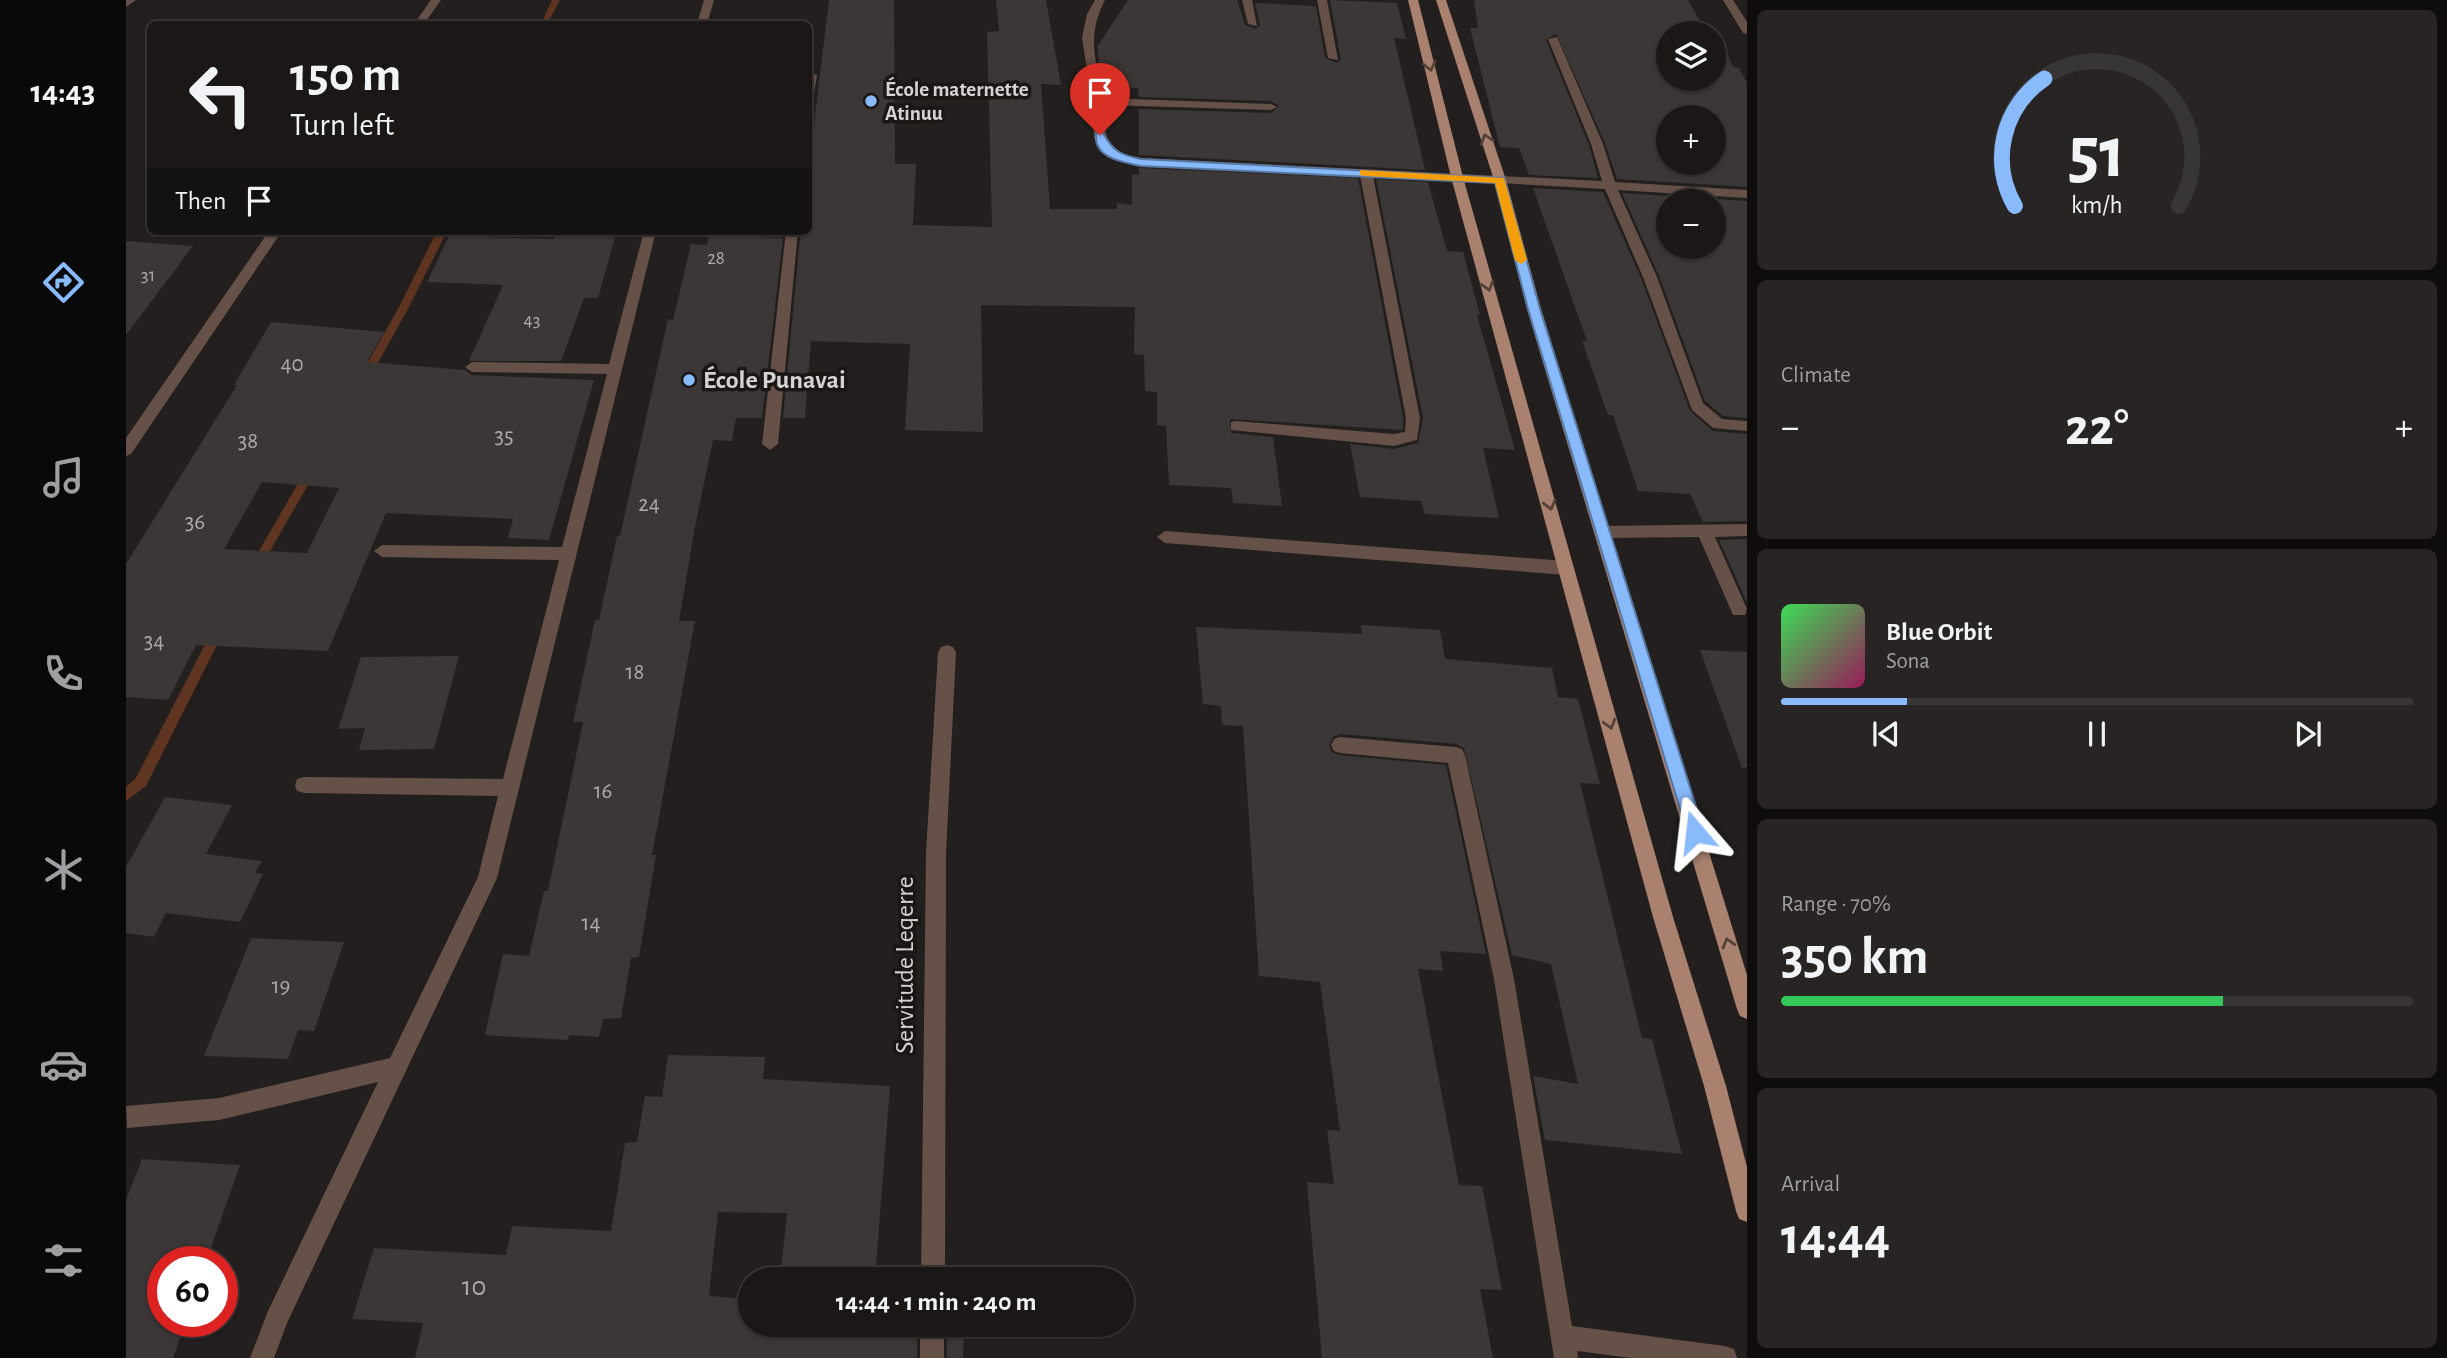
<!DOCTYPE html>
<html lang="en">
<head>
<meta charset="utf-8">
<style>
	body { margin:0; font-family:"Alegreya Sans",sans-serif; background:#272423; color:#f1f3f6; height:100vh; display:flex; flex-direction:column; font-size:26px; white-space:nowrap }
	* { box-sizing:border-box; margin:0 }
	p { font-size:23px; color:#9f9fa1 }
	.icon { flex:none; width:38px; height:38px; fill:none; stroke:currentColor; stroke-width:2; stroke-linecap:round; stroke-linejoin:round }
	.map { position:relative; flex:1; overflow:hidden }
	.drawer { display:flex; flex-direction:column; gap:10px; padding:10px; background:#0e0d0c; width:700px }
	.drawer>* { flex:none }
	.hud { position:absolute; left:21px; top:21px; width:665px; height:214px; border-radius:10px; box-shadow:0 2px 5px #0004,0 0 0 2px #383635; background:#1a1716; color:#f1f3f6; overflow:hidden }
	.tools { position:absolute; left:1530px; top:21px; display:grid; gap:14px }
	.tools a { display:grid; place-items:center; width:70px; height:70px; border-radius:50%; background:#1a1716; box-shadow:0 2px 5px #0004,0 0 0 2px #383635; font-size:35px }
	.speed { position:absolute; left:21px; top:1246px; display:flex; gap:14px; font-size:35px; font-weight:700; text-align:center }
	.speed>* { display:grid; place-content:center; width:91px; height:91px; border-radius:50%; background:#1a1716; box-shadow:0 2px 5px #0004,0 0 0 2px #383635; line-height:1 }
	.speed .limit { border:10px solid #d22; background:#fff; color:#111 }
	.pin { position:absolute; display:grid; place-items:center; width:60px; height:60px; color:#fff; margin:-72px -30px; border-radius:50% 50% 50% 0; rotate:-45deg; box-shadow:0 0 7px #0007 }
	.pin .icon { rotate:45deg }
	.me { position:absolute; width:77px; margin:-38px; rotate:343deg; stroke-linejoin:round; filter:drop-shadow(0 0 5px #0008) }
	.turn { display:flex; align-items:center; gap:24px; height:147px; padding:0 28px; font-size:32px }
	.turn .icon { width:91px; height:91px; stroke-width:2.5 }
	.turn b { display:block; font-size:49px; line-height:60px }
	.then { display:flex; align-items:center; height:66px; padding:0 28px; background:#0003; gap:14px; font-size:26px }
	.big { font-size:52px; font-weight:700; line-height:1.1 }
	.drawer .card { flex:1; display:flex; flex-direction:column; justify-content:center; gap:10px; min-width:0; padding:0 24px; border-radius:10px; background:#272423 }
	.drawer .dial { align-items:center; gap:0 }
	.dial svg { height:182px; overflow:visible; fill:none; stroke:#383635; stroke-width:7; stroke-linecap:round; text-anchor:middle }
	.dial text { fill:#f1f3f6; stroke:none }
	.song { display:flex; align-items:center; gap:21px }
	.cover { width:84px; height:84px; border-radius:10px; background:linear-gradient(135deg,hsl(130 70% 55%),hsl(330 70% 35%)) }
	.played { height:7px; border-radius:4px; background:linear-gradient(90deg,#88bafc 20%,#383635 20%) }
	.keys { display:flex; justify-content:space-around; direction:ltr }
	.heat { display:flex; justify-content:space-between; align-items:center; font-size:38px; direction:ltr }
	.charge { height:10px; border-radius:5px; background:linear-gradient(90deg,#34c759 70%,#383635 0) }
	.trip { position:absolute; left:612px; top:1267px; width:396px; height:70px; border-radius:35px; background:#1a1716; box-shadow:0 2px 5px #0004,0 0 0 2px #383635; font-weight:700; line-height:70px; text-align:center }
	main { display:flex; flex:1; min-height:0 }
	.tabs { display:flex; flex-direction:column; width:126px; justify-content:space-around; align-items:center; background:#0a0909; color:#9f9fa1 }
	.tabs .icon { width:49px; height:49px }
	.tabs .active { color:#88bafc }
	.tabs b { font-size:32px; color:#f1f3f6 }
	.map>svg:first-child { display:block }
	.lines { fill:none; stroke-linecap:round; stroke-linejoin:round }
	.stream { fill:#5f3521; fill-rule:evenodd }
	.building { fill:#3b3736; fill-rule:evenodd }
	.service { fill:#655148; fill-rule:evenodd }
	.minor { fill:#655148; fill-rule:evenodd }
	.primary { fill:#aa816f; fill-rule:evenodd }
	.oneway { stroke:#534138 }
	.route { fill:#88bafc; stroke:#5879a4; stroke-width:2 }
	.slow { fill:#f59e0b }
	.poi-dot { fill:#88bafc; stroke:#191614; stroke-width:2.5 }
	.labels { text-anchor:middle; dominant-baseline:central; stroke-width:7; stroke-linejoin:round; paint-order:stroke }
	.far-number-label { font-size:19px; fill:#aeacab }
	.far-poi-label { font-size:21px; font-weight:bold; fill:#d5d3d2; stroke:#191614; text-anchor:start }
	.number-label { font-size:23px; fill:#aeacab }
	.poi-label { font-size:26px; font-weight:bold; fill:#d5d3d2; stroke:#191614; text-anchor:start }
	.street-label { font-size:26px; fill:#d5d3d2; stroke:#191614 }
	.near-number-label { font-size:28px; fill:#aeacab }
</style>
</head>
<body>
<main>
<nav class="tabs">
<b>14:43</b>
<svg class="icon active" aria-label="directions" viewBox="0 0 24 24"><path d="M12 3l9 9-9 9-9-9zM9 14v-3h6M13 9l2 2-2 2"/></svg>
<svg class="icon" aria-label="music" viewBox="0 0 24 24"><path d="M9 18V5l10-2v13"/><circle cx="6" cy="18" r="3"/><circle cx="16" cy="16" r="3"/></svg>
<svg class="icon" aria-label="phone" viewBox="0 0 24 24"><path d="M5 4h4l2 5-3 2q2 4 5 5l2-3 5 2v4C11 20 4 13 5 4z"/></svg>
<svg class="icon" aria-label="climate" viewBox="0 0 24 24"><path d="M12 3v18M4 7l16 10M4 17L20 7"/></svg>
<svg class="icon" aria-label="car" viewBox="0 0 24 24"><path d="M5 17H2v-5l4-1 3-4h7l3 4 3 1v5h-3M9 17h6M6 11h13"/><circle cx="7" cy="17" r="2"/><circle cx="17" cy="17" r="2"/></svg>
<svg class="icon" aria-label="filters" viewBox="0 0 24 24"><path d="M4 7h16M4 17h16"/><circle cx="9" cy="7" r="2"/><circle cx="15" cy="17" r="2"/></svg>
</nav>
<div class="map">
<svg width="1621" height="1358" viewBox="0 0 1621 1358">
	<rect width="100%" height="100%" fill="#221f1e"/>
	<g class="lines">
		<!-- stream -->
		<path class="stream" d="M 426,0 L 434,0 L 421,24 L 415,24 Z
			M 311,231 L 321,231 L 283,307 L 243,379 L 235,379 L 234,376 L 273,307 Z
			M 185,467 L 190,471 L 135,567 L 127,567 L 125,564 L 127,561 L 181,468 Z
			M 92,626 L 96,627 L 98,631 L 20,786 L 0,801 L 0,787 L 10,778 L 88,627 Z"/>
	</g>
	<!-- building -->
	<path class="building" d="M 703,0 L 768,0 L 769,164 L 790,164 L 787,225 L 866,227 L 861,32 L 873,31 L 870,0 L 920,0 L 935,85 L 915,84 L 924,209 L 991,209 L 991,203 L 1006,205 L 1006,174 L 1013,175 L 1013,168 L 1232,178 L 1277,418 L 1277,430 L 1104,419 L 1105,433 L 1147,437 L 1156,506 L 1107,503 L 1105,488 L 1043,485 L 1040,426 L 1031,425 L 1031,392 L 1019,391 L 1018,355 L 1008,354 L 1009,307 L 855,305 L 857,432 L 779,430 L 784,344 L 685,341 L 679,418 L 657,418 L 674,238 L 675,231 L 682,231 L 682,173 Z
		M 1002,0 L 1111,0 L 1119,25 L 1130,29 L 1134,25 L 1129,3 L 1190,6 L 1199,58 L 1211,63 L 1215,60 L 1204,0 L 1271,3 L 1280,39 L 1268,38 L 1299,170 L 1013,155 L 1013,109 L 1145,113 L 1153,106 L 1145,101 L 1013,97 L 1012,88 L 977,87 L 971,47 Z
		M 1348,0 L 1562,0 L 1581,33 L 1542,33 L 1542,79 L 1587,79 L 1587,37 L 1595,38 L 1607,67 L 1613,68 L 1621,83 L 1621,187 L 1491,179 L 1479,143 L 1430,34 L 1420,40 L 1463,145 L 1472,178 L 1403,175 L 1393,148 L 1374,147 L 1344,28 L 1352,28 ZM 1542,117 L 1587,117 L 1587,163 L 1542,163 Z
		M 1250,179 L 1302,182 L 1321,251 L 1337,252 L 1354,315 L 1351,315 L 1389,450 L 1357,448 L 1373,518 L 1299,514 L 1295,501 L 1234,497 L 1224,444 L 1268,449 L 1292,443 L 1297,418 Z
		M 1407,188 L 1477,192 L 1515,278 L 1564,411 L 1587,431 L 1621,434 L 1621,521 L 1577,522 L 1564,494 L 1512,491 L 1487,415 L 1482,415 L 1456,341 L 1461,341 Z
		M 1496,193 L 1621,201 L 1621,418 L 1597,416 L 1579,401 L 1533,276 ZM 1542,201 L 1587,201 L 1587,247 L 1542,247 Z
		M 430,234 L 489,237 L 472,298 L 458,298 L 435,361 L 343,361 L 377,285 L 301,282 L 323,236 L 428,239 Z
		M 583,235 L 657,238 L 636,418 L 610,418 L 606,441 L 587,440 L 569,527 L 553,621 L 569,621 L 526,855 L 530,855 L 513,957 L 505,958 L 495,1018 L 477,1019 L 473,1037 L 443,1035 L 442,1040 L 359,1035 L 377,954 L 403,956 L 418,891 L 422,891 L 457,722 L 447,722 L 469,620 L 473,620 L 491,536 L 494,536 L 542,319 L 547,320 L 565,244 L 581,245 Z
		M 0,241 L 67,246 L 0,335 Z
		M 145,322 L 258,332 L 241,362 L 339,370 L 346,375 L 468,380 L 423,540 L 382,538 L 387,519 L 260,513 L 202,651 L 70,645 L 42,700 L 0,697 L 0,564 L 111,385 L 108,385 ZM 136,482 L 213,488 L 181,553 L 98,549 Z
		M 1621,539 L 1621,603 L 1593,540 Z
		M 1235,625 L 1314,630 L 1319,659 L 1426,668 L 1432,697 L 1452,699 L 1474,784 L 1454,783 L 1516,1038 L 1526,1039 L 1556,1154 L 1419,1140 L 1407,1076 L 1452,1084 L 1425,964 L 1386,955 L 1338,748 L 1330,744 L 1214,734 L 1207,737 L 1203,746 L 1206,752 L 1213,755 L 1320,765 L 1360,954 L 1314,951 L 1317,971 L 1292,969 L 1333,1185 L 1356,1186 L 1376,1290 L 1354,1289 L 1367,1358 L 1196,1358 L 1181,1182 L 1208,1184 L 1201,1130 L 1214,1131 L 1194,982 L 1133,976 L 1117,726 L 1096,725 L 1095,706 L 1077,704 L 1070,627 L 1236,634 Z
		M 1574,650 L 1621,652 L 1621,767 L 1616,768 Z
		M 333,656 L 308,749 L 233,750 L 239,728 L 212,729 L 235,657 Z
		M 39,797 L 106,805 L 80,854 L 136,861 L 129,873 L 137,874 L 114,922 L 40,913 L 28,937 L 0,933 L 0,867 Z
		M 125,938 L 218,942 L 188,1031 L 172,1030 L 162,1059 L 78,1056 Z
		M 542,1055 L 639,1057 L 637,1079 L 764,1086 L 749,1279 L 654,1279 L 661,1213 L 592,1212 L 583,1296 L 625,1299 L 625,1325 L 791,1328 L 791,1358 L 289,1358 L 297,1323 L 226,1319 L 248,1248 L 380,1255 L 386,1226 L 485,1231 L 499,1143 L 511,1142 L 519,1096 L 536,1097 Z
		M 16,1159 L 114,1165 L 80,1262 L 37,1262 L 37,1321 L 60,1321 L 47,1358 L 0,1358 L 0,1200 Z
		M 821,1330 L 838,1331 L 837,1358 L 821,1358 Z"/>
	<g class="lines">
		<!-- service -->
		<path class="service" d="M 682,72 L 691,75 L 688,93 L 682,96 Z
			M 660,231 L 672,231 L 652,444 L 644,450 L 636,444 Z
			M 1621,524 L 1621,536 L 1589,537 L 1621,609 L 1619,615 L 1607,615 L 1573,537 L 1478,538 L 1470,532 L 1478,526 Z"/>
		<!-- minor -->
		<path class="minor" d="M 0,0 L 10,0 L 0,7 Z
			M 305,0 L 315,0 L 298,24 L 288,24 Z
			M 578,0 L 588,0 L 581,24 L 571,24 Z
			M 969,0 L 979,0 C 960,37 970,59 977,98 L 1145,104 L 1151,107 L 1145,110 L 978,105 C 980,138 977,153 1015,158 L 1476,181 L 1465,144 L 1422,39 L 1431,37 L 1477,144 L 1489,182 L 1621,190 L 1621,198 L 1492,190 L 1531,277 L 1577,403 L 1596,419 L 1621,421 L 1621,431 L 1587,428 L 1566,410 L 1517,277 L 1479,189 L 1247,176 L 1294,418 L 1291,440 L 1268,446 L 1105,430 L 1105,422 L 1110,421 L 1268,434 L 1279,432 L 1280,418 L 1234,175 L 1015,166 L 983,158 L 976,152 L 968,138 L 966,101 L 956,38 L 961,14 Z
			M 1116,0 L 1126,0 L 1131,26 L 1122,24 Z
			M 1191,0 L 1201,0 L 1212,60 L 1202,58 Z
			M 1597,0 L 1607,0 L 1621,22 L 1621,34 L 1617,33 Z
			M 143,231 L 156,231 L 5,454 L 0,456 L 0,438 Z
			M 518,231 L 530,231 L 371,878 L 161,1323 L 148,1358 L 124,1358 L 142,1311 L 252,1082 L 93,1120 L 1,1128 L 0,1106 L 93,1098 L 264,1058 L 352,877 L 372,796 L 178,793 L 171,791 L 169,785 L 171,779 L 178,777 L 377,779 L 433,560 L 256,557 L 248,551 L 256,545 L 436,547 L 481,374 L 346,372 L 339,367 L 346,362 L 483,364 Z
			M 1039,531 L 1440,561 L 1448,568 L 1440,575 L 1039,543 L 1031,537 Z
			M 821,645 L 827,647 L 830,652 L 820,853 L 819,1279 L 795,1279 L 800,853 L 812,652 L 815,647 Z
			M 1214,737 L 1330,747 L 1336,749 L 1339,755 L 1388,979 L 1446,1326 L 1599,1346 L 1608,1349 L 1611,1358 L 1505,1358 L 1451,1351 L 1452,1358 L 1428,1358 L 1368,979 L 1322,763 L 1214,753 L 1208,751 L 1205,745 L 1208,739 Z
			M 794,1325 L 818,1325 L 818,1358 L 794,1358 Z"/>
		<!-- primary -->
		<path class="primary" d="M 1282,0 L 1292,0 L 1337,177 L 1547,917 L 1600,1086 L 1621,1167 L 1621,1222 L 1613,1219 L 1610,1211 L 1578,1086 L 1527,917 L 1325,177 Z
			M 1310,0 L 1320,0 L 1380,180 L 1415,309 L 1621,975 L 1621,1019 L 1614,1016 L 1611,1009 L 1401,309 L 1368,180 Z"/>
	</g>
	<!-- one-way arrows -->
	<defs><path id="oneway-chevron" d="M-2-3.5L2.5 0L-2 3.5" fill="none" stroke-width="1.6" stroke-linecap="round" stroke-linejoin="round" transform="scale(1.75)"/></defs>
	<g class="oneway">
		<use href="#oneway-chevron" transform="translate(1304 66) rotate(76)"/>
		<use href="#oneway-chevron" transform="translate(1360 139) rotate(-108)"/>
		<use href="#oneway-chevron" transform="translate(1362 286) rotate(74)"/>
		<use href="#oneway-chevron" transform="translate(1424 505) rotate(76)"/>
		<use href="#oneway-chevron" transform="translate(1484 724) rotate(74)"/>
		<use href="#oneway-chevron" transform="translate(1602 943) rotate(-106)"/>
	</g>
	<!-- route -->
	<path class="route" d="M 970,133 L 977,133 C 987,151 994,155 1015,159 L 1378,178 L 1414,309 L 1578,832 L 1576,838 L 1563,838 L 1561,832 L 1402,309 L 1369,183 L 1015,166 C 996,162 967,158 970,133 Z"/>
	<!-- slow -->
	<path class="slow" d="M 1234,170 L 1378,178 L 1401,260 L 1395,264 L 1389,260 L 1369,183 L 1238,176 L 1234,175 Z"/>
	<!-- markers -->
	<g class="poi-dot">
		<circle cx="745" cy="101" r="7"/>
		<circle cx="563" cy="380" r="7"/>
	</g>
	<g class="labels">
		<!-- far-number labels -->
		<g class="far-number-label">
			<text x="590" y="258">28</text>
			<text x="22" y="275">31</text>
			<text x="406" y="320">43</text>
		</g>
		<!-- far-poi labels -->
		<g class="far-poi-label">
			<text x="759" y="89">École maternette<tspan x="759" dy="24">Atinuu</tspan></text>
		</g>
		<!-- number labels -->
		<g class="number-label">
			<text x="166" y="364">40</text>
			<text x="378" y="436">35</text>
			<text x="122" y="441">38</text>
			<text x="523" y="504">24</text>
			<text x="69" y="522">36</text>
			<text x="28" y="641">34</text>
			<text x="509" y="672">18</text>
			<text x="477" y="791">16</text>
			<text x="465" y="923">14</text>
			<text x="155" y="986">19</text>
		</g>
		<!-- poi labels -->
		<g class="poi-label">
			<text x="577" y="380">École Punavai</text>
		</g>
		<!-- street labels -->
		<g class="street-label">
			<text transform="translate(779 965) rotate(-90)">Servitude Leqerre</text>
		</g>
		<!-- near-number labels -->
		<g class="near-number-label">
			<text x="348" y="1287">10</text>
		</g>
	</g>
</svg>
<div class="tools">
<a><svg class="icon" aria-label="layers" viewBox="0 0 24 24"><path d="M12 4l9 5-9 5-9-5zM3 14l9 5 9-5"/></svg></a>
<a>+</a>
<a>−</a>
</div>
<div class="speed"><div class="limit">60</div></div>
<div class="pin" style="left:974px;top:135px;background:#d93025"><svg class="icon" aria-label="arrive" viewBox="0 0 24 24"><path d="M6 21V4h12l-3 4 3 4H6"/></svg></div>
<svg class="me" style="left:1569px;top:832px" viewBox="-20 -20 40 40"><path d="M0-17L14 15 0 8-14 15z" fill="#88bafc" stroke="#fff" stroke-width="4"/></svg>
<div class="trip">14:44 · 1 min · 240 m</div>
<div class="hud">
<div class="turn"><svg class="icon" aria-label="left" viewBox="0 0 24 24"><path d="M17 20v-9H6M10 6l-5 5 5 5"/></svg><div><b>150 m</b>Turn left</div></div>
<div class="then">Then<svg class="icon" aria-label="arrive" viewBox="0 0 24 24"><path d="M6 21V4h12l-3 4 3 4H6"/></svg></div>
</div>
</div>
<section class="drawer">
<div class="card dial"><svg viewBox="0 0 100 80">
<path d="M14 69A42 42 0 1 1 86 69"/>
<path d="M14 69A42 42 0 0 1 27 13" stroke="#88bafc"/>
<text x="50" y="56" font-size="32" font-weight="700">51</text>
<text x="50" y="72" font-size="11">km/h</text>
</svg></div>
<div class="card"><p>Climate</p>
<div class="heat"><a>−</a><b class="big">22°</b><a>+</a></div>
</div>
<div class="card">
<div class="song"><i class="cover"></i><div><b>Blue Orbit</b><p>Sona</p></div></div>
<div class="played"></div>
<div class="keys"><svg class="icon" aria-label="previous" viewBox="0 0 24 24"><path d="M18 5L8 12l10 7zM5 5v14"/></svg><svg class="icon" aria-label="pause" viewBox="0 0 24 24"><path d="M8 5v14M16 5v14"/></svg><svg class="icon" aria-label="next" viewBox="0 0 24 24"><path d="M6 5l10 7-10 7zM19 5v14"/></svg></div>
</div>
<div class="card"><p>Range · 70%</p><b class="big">350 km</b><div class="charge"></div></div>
<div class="card"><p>Arrival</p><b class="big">14:44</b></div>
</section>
</main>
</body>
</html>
